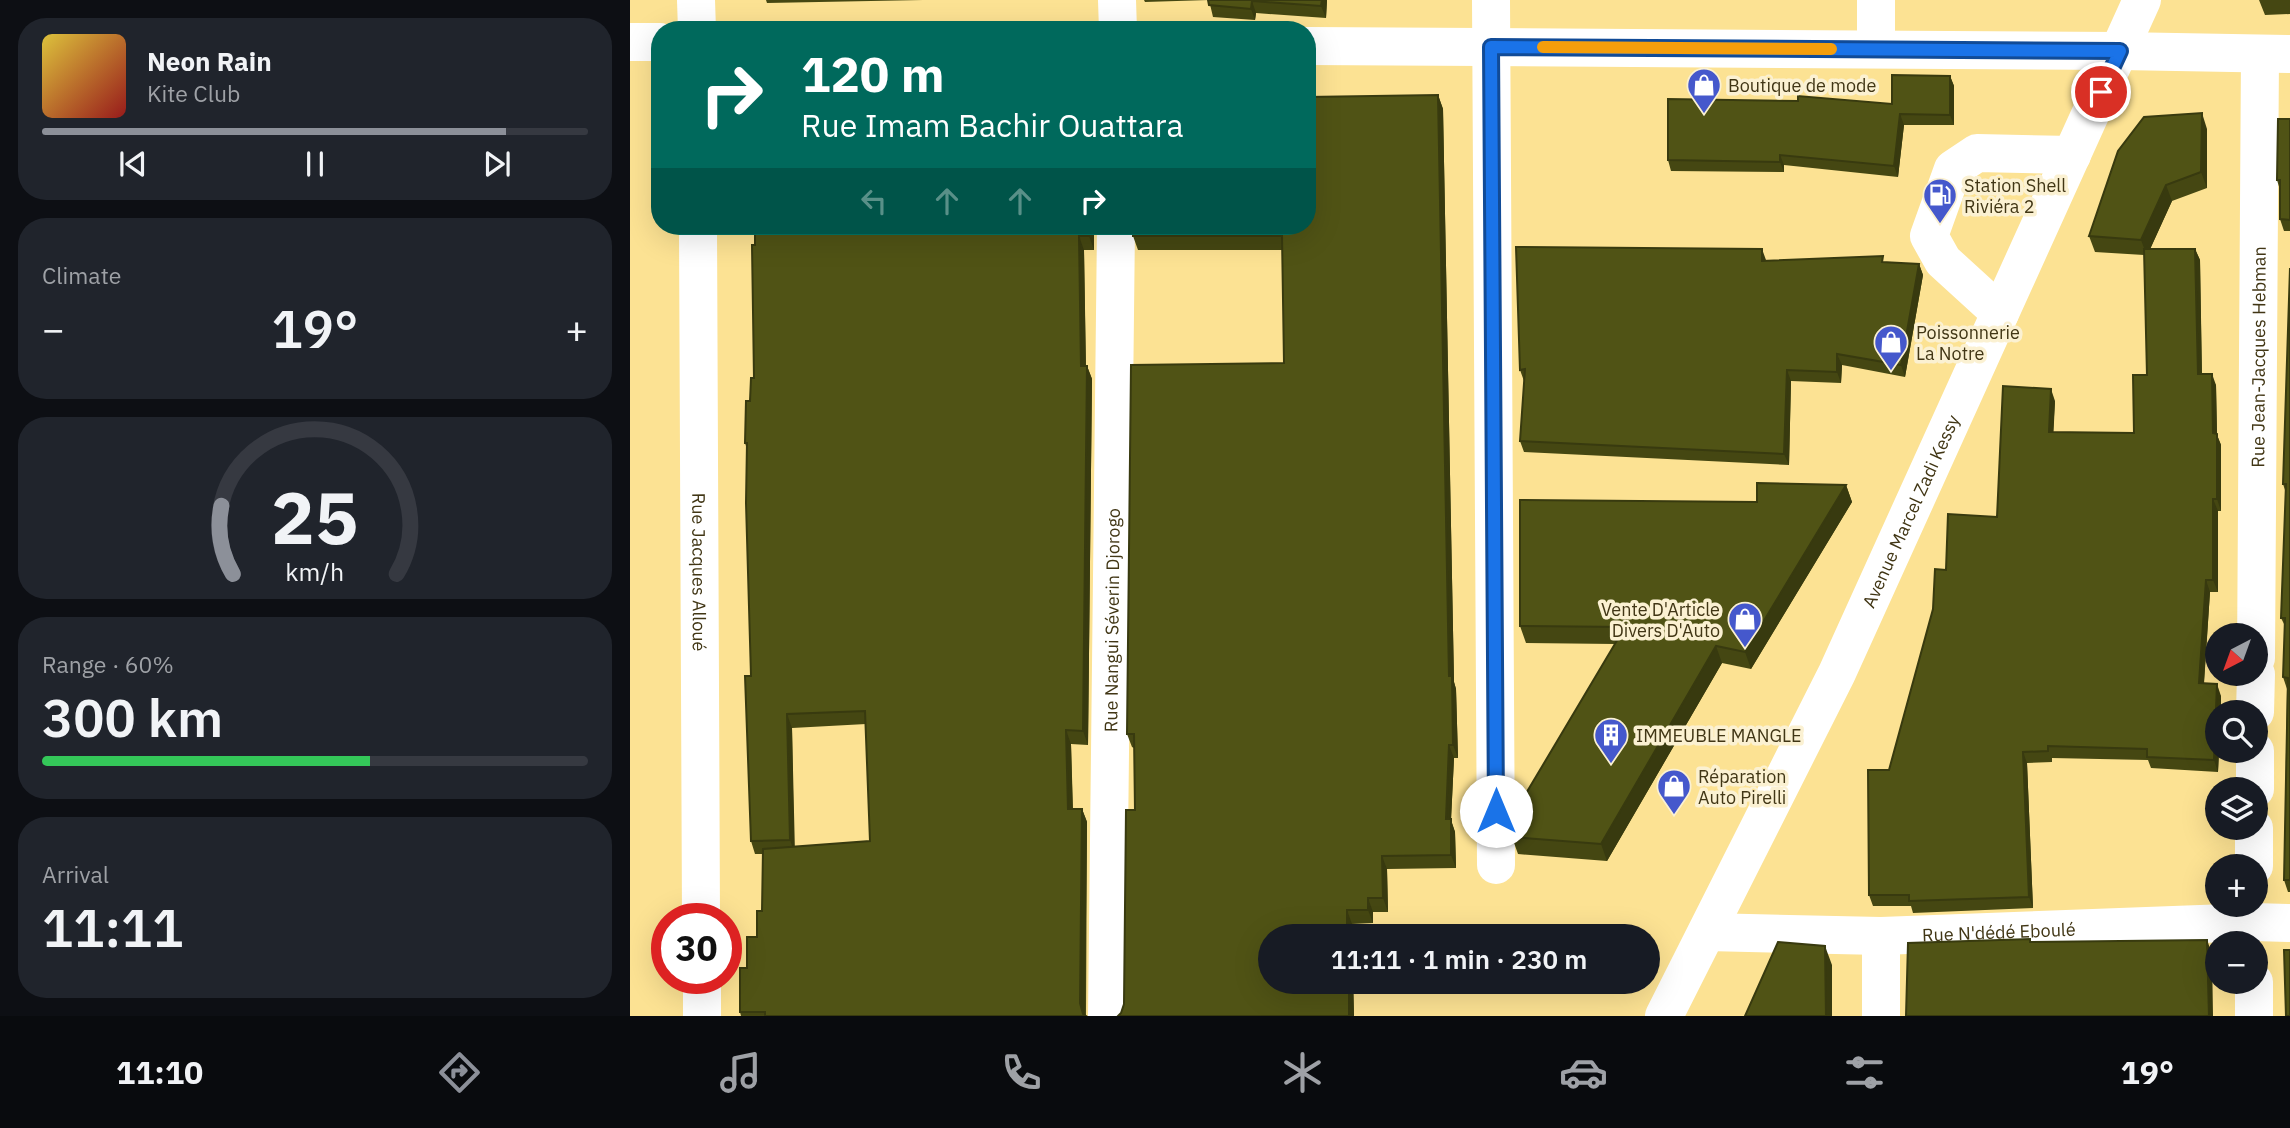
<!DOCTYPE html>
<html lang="en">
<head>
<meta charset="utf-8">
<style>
	body { margin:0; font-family:"IBM Plex Sans",sans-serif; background:#20242c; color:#f1f3f6; height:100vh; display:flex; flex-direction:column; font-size:26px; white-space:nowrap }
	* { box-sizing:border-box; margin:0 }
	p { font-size:23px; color:#9ea1a6 }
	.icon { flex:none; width:38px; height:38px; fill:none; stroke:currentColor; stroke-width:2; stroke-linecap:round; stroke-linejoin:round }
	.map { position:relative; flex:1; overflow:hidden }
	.sheet { display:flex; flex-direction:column; gap:18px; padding:18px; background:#0d0f14; width:630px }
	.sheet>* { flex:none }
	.guide { position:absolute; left:21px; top:21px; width:665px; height:214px; border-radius:28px; box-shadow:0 7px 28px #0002; background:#00695c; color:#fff; overflow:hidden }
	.needle { width:46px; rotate:221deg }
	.tools { position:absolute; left:1575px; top:623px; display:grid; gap:14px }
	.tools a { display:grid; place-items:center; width:63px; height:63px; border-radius:50%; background:#171b24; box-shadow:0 7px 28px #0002; font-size:35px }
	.speed { position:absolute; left:21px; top:903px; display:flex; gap:14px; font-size:35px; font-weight:700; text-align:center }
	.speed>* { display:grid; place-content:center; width:91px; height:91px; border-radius:50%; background:#171b24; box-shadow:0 7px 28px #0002; line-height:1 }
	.speed .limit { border:10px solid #d22; background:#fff; color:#111 }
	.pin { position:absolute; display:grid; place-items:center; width:60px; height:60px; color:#fff; margin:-30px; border:4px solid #fff; border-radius:50%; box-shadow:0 2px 7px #0007 }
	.me { position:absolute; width:77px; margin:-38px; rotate:0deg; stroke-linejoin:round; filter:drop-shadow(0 0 5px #0008) }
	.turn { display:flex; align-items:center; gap:24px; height:147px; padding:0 35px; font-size:32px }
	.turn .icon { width:91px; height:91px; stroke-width:2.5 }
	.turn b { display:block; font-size:49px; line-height:60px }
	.lanes { display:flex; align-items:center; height:66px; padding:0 35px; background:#0003; justify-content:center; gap:35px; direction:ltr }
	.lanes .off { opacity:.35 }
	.big { font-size:52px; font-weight:600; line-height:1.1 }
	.sheet .card { flex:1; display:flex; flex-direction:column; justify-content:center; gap:10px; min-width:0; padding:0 24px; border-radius:28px; background:#20242c }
	.sheet .dial { align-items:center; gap:0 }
	.dial svg { height:182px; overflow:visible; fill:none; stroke:#363941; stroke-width:7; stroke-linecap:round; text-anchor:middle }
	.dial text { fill:#f1f3f6; stroke:none }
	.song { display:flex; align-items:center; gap:21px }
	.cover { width:84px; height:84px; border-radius:10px; background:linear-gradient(135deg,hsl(50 70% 55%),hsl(0 70% 35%)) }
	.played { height:7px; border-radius:4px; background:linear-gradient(90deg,#8c9099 85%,#363941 85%) }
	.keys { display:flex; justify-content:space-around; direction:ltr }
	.heat { display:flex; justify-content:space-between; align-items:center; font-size:38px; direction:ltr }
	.charge { height:10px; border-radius:5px; background:linear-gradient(90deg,#34c759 60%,#363941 0) }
	.trip { position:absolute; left:628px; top:924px; width:402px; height:70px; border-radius:35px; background:#171b24; box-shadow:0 7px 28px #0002; font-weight:600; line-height:70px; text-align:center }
	.menu { display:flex; height:112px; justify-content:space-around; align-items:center; background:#090b0e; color:#9ea1a6 }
	.menu .icon { width:49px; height:49px }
	.menu .active { color:#8c9099 }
	.menu b { font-size:32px; color:#f1f3f6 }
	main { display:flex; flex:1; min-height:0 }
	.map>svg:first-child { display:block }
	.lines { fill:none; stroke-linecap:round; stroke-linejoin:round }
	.minor { stroke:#fff; stroke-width:38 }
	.wall { fill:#454712; fill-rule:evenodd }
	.shaded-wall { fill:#383a0f }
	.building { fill:#505315; stroke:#383a0f; stroke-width:2 }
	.route-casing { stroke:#114b97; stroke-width:18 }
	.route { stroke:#1a73e8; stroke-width:12 }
	.slow { stroke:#f59e0b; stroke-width:12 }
	.labels { text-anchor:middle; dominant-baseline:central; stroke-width:7; stroke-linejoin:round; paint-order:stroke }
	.poi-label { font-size:18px; fill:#413615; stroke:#fbf1d2; text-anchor:start }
	.street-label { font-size:18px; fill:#413615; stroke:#fbf1d2 }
</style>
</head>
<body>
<main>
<section class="sheet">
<div class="card">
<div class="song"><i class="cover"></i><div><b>Neon Rain</b><p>Kite Club</p></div></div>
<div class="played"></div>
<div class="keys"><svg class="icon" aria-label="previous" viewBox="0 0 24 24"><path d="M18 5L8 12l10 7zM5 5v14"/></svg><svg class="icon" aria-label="pause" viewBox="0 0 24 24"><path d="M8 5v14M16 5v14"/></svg><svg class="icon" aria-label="next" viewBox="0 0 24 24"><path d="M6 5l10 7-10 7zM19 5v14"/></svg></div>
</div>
<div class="card"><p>Climate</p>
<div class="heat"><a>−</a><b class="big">19°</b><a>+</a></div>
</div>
<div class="card dial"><svg viewBox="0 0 100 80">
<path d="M14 69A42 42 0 1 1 86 69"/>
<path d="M14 69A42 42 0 0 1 9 39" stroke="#8c9099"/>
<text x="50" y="56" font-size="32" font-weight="700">25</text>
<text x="50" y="72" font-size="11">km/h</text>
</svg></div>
<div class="card"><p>Range · 60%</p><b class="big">300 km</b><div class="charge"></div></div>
<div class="card"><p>Arrival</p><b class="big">11:11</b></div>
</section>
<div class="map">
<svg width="1660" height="1016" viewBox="0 0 1660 1016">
	<rect width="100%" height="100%" fill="#fce293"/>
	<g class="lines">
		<!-- minor -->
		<g class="minor">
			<path d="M 66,0 L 67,30"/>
			<path d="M 487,0 L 488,30"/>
			<path d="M 861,0 L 866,865"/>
			<path d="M 1246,0 L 1246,49"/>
			<path d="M 0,42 L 30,42"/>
			<path d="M 677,46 L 1490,51 L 1660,54"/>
			<path id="s1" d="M 68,226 L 71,919"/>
			<path d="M 1370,313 L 1313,261 L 1299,236 L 1323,169 L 1347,153 L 1442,155"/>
			<path id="s2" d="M 1626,658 L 1630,54"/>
			<path d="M 1625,712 L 1626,674"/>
			<path d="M 1625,789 L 1625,751"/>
			<path d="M 1624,866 L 1624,828"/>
			<path id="s3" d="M 1077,932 L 1251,936 L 1624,922 L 1660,923"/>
			<path d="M 1251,936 L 1251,1016"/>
			<path d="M 72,978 L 72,1016"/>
			<path d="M 1624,982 L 1624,1016"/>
			<path id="s4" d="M 477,1016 L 486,226"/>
			<path id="s5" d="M 1034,1016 L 1207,673 L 1512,0"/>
		</g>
	</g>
	<!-- wall -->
	<path class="wall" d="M 136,0 L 293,0 L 137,3 Z
		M 514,0 L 697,0 L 696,18 L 626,13 L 625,20 L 583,17 L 579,0 L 515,2 Z
		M 1629,0 L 1660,0 L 1660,14 L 1635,15 Z
		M 1320,76 L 1324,86 L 1324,125 L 1274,125 L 1268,177 L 1154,165 L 1154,172 L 1041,171 L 1038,160 L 1262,104 Z
		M 808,95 L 813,109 L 824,682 L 826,689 L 828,758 L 824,758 L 821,820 L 825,832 L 826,868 L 757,869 L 758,912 L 743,912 L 743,923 L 722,924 L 724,1016 L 488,1016 L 491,1013 L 494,1004 L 505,810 L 504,748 L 502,747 L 497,734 L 654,363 L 652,250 L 508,250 L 503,236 Z
		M 1660,119 L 1660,231 L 1654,231 L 1650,219 L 1650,190 L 1647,180 Z
		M 1577,129 L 1577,188 L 1542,201 L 1520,249 L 1565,249 L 1570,260 L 1572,374 L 1586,385 L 1587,435 L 1591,445 L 1591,511 L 1588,511 L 1588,592 L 1580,592 L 1574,684 L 1591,696 L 1587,751 L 1589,751 L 1588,772 L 1521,768 L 1518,760 L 1422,758 L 1422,762 L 1397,763 L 1403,908 L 1283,913 L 1281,906 L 1243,906 L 1239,895 L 1259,770 L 1316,570 L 1367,517 L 1425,401 L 1423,432 L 1504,433 L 1517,375 L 1514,255 L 1465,252 L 1459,236 Z
		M 464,226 L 464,250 L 454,250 L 456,366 L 457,366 L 462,379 L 458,745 L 441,744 L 443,809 L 452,809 L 457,822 L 456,1016 L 111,1016 L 110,1012 L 117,968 L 127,937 L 132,911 L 133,854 L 125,854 L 121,841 L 121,676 L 117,449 L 115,443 L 124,378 ZM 236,724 L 240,841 L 164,847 L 162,728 Z
		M 1136,260 L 1255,262 L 1289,264 L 1293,275 L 1275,377 L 1212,365 L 1211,383 L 1161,381 L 1159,465 L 894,452 L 890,441 L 894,381 L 890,370 Z
		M 1660,268 L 1660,892 L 1658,892 L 1654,880 L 1657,689 L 1653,677 L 1655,626 L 1651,618 L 1656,493 L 1653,484 Z
		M 1216,485 L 1222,502 L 1121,669 L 1092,663 L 977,861 L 888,854 L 882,837 L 985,644 L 896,643 L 890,626 L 1127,502 Z"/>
	<!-- shaded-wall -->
	<path class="shaded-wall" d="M 692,0 L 697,0 L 696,18 L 691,6 Z
		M 622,1 L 626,13 L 625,20 L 621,9 Z
		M 1320,76 L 1324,86 L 1324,125 L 1320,115 Z
		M 808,95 L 813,109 L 824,682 L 826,689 L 828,758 L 823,745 L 819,676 Z
		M 1572,113 L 1577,129 L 1577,188 L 1571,172 Z
		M 1270,114 L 1274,125 L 1268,177 L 1264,166 Z
		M 1150,155 L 1154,165 L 1154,172 L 1150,162 Z
		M 1536,185 L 1542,201 L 1517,256 L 1511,240 Z
		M 459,226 L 464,226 L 464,250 L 459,236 Z
		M 449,236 L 454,250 L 456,380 L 451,366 Z
		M 1132,249 L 1136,260 L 1132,261 Z
		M 1565,249 L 1570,260 L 1572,386 L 1568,374 Z
		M 1289,264 L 1293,275 L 1275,377 L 1271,365 Z
		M 1207,354 L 1212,365 L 1211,383 L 1207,372 Z
		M 457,366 L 462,379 L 458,745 L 453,731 Z
		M 1157,370 L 1161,381 L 1159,465 L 1154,454 Z
		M 1582,374 L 1586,385 L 1587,435 L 1591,445 L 1591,511 L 1587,499 L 1583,433 Z
		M 1421,389 L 1425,401 L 1423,443 L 1419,432 Z
		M 1216,485 L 1222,502 L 1121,669 L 1115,652 Z
		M 1583,499 L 1588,511 L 1588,592 L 1583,580 Z
		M 1576,580 L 1580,592 L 1573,695 L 1569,683 Z
		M 1086,646 L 1092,663 L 977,861 L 971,844 Z
		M 1587,684 L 1591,696 L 1591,712 L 1587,712 L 1587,751 L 1589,751 L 1588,772 L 1584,760 Z
		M 157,714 L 162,728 L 165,854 L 160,840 Z
		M 436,730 L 441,744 L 443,822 L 438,809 Z
		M 819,745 L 824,758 L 821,820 L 825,832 L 826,868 L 821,855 L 816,819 Z
		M 1393,752 L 1397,763 L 1403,908 L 1399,897 Z
		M 452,809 L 457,822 L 455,1016 L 454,1016 L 450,1003 Z
		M 752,856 L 757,869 L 758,912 L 753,898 Z
		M 738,898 L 743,912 L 743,923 L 738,910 Z
		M 717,910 L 722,924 L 722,936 L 717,936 Z
		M 1577,940 L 1582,954 L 1583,1016 L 1579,1016 Z
		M 1195,946 L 1202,965 L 1202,1016 L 1196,1016 Z
		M 719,982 L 723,982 L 724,1016 L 719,1016 Z"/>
	<!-- building -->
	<path class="building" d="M 578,0 L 692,0 L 691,6 L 622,1 L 621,9 L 579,5 Z
		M 1262,75 L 1320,76 L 1320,115 L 1270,114 L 1264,166 L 1150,155 L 1150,162 L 1038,160 L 1038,99 L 1168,101 L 1168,96 L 1262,104 Z
		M 808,95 L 819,676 L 822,676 L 823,745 L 819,745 L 816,819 L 821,819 L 821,855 L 752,856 L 753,898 L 738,898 L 738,910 L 717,910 L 717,936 L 640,936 L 640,982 L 719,982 L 719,1016 L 488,1016 L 491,1013 L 494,1004 L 496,810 L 505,810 L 504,734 L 497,734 L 501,365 L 654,363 L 652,236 L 503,236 L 503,226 L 677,226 L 677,97 Z
		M 1572,113 L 1571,172 L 1536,185 L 1511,240 L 1459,236 L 1488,151 L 1514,117 Z
		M 1648,119 L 1660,119 L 1660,220 L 1650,219 L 1650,180 L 1647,180 Z
		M 125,226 L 459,226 L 459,236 L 449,236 L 451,366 L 457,366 L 453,731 L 436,730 L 438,809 L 452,809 L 450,1003 L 453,1014 L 456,1016 L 135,1016 L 135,1012 L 110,1012 L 110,968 L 117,968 L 117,937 L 127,937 L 127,911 L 132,911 L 133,849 L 240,841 L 235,711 L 157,714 L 160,840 L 121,841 L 115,676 L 121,676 L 116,503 L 117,443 L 115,443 L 116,401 L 120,401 L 121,378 L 124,378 L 122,245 L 125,245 Z
		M 886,247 L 1132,249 L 1132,261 L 1253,256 L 1252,262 L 1289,264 L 1271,365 L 1207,354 L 1207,372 L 1157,370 L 1154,454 L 890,441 L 895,369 L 890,370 Z
		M 1514,249 L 1565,249 L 1568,374 L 1582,374 L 1583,433 L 1587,434 L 1587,499 L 1583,499 L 1583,580 L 1576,580 L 1569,683 L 1587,684 L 1584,760 L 1517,757 L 1517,749 L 1418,746 L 1418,751 L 1393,752 L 1399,897 L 1279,901 L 1279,895 L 1239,895 L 1238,770 L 1259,770 L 1303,609 L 1305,569 L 1316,570 L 1318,514 L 1367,517 L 1373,386 L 1421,389 L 1419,432 L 1504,433 L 1503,375 L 1517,375 Z
		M 1660,268 L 1660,880 L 1654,880 L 1658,678 L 1653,677 L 1655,618 L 1651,618 L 1656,484 L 1653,484 Z
		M 1127,483 L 1216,485 L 1115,652 L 1086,646 L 971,844 L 882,837 L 882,817 L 995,627 L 890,626 L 890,500 L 1127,502 Z
		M 1400,939 L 1400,942 L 1577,940 L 1579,1016 L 1276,1016 L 1278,943 Z
		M 1148,942 L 1195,946 L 1196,1016 L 1115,1016 Z
		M 1654,950 L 1660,950 L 1660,1016 L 1656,1016 Z"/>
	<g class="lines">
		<!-- route casing -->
		<g class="route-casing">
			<path id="route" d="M 866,811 L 861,47 L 1490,51 L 1471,92"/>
		</g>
		<!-- route -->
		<use href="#route" class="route"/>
		<!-- slow -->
		<path class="slow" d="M 913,47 L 1201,49"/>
	</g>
	<!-- icons -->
	<defs>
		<g id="shop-pin" transform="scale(1.75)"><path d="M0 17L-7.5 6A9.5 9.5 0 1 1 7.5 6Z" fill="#4558cc" stroke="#fbf1d2"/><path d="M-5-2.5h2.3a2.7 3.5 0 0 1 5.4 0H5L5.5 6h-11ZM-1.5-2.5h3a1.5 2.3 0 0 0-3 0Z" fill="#fff"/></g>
		<g id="fuel-pin" transform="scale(1.75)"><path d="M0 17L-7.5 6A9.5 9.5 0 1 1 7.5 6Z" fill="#4558cc" stroke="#fbf1d2"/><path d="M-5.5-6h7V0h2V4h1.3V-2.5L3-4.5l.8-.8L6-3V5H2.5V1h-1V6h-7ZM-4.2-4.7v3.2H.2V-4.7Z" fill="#fff"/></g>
		<g id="building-pin" transform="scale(1.75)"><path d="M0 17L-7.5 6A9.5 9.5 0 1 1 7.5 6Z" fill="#4558cc" stroke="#fbf1d2"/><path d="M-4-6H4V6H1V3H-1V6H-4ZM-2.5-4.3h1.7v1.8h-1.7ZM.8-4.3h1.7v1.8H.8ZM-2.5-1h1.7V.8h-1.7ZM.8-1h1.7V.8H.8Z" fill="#fff"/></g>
	</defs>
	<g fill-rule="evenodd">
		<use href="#shop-pin" x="1074" y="85"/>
		<use href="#fuel-pin" x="1310" y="195"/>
		<use href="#shop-pin" x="1261" y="342"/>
		<use href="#shop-pin" x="1115" y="619"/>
		<use href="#building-pin" x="981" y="735"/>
		<use href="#shop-pin" x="1044" y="786"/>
	</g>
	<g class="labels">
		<!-- poi labels -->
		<g class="poi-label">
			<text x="1098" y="85">Boutique de mode</text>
			<text x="1334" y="185">Station Shell<tspan x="1334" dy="21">Riviéra 2</tspan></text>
			<text x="1286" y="332">Poissonnerie<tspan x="1286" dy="21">La Notre</tspan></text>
			<text x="1090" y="609" text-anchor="end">Vente D'Article<tspan x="1090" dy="21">Divers D'Auto</tspan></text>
			<text x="1006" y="735">IMMEUBLE MANGLE</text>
			<text x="1068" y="776">Réparation<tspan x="1068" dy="21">Auto Pirelli</tspan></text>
		</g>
		<!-- street labels -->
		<g class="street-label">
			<text stroke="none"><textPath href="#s2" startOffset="301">Rue Jean-Jacques Hebman</textPath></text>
			<text stroke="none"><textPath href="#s5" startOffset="562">Avenue Marcel Zadi Kessy</textPath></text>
			<text stroke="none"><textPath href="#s1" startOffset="346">Rue Jacques Alloué</textPath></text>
			<text stroke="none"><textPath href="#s4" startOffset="396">Rue Nangui Séverin Djorogo</textPath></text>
			<text stroke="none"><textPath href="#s3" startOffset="292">Rue N'dédé Eboulé</textPath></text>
		</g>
	</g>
</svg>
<div class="tools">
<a><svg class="needle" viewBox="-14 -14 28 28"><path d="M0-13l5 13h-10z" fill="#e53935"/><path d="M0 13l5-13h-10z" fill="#9ea1a6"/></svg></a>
<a><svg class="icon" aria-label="search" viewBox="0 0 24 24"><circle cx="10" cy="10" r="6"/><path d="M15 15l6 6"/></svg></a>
<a><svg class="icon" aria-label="layers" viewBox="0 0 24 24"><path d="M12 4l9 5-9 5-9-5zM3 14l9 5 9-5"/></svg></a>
<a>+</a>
<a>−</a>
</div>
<div class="speed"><div class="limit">30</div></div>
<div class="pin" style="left:1471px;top:92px;background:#d93025"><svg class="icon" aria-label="arrive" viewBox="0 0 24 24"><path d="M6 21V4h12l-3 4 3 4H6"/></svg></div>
<svg class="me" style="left:866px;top:811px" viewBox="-20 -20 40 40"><circle r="19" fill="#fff"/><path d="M0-13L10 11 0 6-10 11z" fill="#1a73e8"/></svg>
<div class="trip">11:11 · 1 min · 230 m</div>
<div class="guide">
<div class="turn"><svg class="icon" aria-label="right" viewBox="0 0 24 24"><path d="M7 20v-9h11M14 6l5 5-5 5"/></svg><div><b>120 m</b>Rue Imam Bachir Ouattara</div></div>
<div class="lanes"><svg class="icon off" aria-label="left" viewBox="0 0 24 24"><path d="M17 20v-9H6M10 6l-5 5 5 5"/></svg><svg class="icon off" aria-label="ahead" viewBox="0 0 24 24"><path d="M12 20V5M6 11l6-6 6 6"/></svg><svg class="icon off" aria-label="ahead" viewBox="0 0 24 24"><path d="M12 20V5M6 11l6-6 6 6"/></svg><svg class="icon" aria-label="right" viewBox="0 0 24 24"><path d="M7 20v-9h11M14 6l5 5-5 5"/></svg></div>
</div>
</div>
</main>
<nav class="menu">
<b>11:10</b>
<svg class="icon active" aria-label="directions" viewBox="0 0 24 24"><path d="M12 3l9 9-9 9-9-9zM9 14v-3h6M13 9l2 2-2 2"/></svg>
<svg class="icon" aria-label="music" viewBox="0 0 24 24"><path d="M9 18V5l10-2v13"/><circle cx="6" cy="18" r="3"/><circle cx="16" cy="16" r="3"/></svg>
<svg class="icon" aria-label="phone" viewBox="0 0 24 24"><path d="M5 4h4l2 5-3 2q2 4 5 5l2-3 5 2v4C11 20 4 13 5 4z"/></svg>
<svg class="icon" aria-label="climate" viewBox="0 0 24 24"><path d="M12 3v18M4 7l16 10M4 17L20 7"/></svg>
<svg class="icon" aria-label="car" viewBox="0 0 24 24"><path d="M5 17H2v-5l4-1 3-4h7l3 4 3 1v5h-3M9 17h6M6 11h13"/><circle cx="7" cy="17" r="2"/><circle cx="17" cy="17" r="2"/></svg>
<svg class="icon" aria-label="filters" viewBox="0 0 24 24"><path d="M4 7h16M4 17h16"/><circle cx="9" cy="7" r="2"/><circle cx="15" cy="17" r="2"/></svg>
<b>19°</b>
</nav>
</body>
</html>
